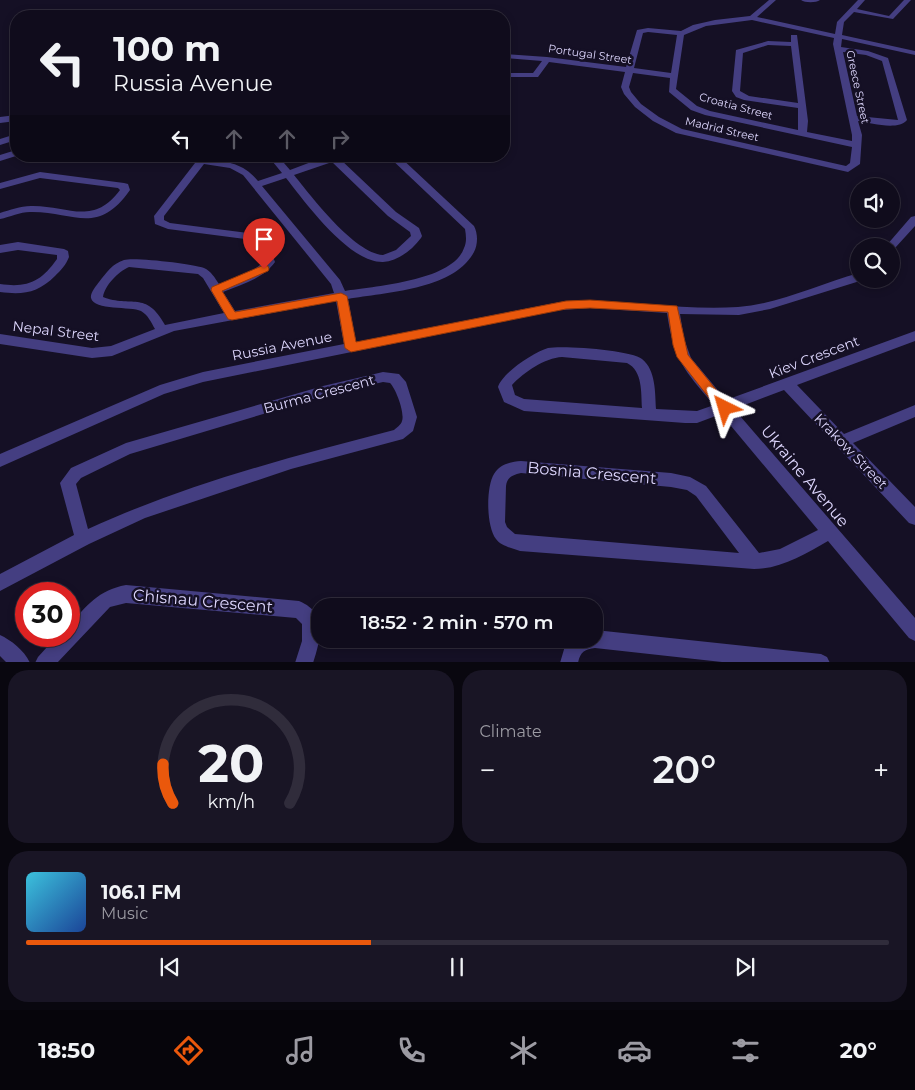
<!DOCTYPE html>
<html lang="en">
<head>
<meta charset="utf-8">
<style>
	body { margin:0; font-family:Montserrat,sans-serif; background:#191525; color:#f1f3f6; height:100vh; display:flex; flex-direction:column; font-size:19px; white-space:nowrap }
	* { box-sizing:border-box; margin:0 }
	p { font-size:16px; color:#9c9ba3 }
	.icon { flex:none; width:28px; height:28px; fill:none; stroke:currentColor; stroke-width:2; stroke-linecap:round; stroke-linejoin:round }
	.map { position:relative; height:662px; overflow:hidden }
	.panel { display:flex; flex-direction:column; gap:8px; padding:8px; background:#09070f; flex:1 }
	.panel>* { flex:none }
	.banner { position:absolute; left:10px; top:10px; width:500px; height:152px; border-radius:20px; box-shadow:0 2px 8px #0003,0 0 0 1px #302c3b; background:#100c1c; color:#f1f3f6; overflow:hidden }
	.tools { position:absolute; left:850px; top:178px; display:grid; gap:10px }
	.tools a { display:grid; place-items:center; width:50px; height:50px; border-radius:50%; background:#100c1c; box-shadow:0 2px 8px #0003,0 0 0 1px #302c3b; font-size:25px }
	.speed { position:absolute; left:15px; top:582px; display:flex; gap:10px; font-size:25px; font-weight:700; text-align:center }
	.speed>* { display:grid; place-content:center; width:65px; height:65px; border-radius:50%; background:#100c1c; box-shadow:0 2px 8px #0003,0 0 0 1px #302c3b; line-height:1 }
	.speed .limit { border:8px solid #d22; background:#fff; color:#111 }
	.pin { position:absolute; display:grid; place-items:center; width:42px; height:42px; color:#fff; margin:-51px -21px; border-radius:50% 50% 50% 0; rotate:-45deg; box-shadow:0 0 5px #0007 }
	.pin .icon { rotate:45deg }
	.me { position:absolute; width:55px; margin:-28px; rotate:320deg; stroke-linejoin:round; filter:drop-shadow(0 0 4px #0008) }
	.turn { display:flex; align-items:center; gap:18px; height:105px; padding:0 20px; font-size:22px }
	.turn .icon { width:65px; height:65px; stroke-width:2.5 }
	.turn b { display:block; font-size:35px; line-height:42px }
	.lanes { display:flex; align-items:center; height:48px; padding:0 20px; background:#0003; justify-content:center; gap:25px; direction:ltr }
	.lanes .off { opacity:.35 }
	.big { font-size:38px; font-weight:600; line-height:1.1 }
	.panel .widget { flex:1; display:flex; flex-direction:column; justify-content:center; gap:8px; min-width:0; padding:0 18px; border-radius:20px; background:#191525 }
	.panel .dial { align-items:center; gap:0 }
	.dial svg { height:130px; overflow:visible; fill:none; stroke:#302c3b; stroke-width:7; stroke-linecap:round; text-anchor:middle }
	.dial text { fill:#f1f3f6; stroke:none }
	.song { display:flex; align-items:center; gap:15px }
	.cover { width:60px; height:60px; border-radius:8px; background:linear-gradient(135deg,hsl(190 70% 55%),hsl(220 70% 35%)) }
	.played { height:5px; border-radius:2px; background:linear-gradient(90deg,#ea580c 40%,#302c3b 40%) }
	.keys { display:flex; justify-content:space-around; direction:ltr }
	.heat { display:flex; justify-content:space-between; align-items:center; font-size:28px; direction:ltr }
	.panel .tiles { flex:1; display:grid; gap:8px; grid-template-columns:1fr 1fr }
	.widget:last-child { grid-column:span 2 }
	.trip { position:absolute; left:311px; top:598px; width:292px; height:50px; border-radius:20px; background:#100c1c; box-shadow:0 2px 8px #0003,0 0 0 1px #302c3b; font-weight:600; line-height:50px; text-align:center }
	.tabs { display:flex; height:80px; justify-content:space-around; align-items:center; background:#06050b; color:#9c9ba3 }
	.tabs .icon { width:35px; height:35px }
	.tabs .selected { color:#ea580c }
	.tabs b { font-size:22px; color:#f1f3f6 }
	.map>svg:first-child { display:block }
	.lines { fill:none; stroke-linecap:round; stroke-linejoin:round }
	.minor { fill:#443e81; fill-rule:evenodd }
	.route { fill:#ea580c; stroke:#983908 }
	.labels { text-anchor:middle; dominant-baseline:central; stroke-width:5; stroke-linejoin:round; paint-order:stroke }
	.far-street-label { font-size:11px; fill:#ddd6fd; stroke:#151025 }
	.street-label { font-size:14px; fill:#ddd6fd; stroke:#151025 }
	.near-street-label { font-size:16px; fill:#ddd6fd; stroke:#151025 }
</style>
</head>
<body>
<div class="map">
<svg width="915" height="663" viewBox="0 0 915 663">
	<rect width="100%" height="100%" fill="#151025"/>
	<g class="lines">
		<!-- minor -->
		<path class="minor" d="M 769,0 L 776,0 L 757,17 L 835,34 L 837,22 L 858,0 L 865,0 L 857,9 L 889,16 L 904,0 L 911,0 L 893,19 L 854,12 L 844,22 L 842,35 L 915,51 L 915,55 L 842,39 L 841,47 L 868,51 L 888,58 L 907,120 C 898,131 871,123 858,121 L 862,135 L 860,164 L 848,172 L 676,133 L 653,121 L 635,107 L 624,94 L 621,87 L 625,72 L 549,62 L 538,77 L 504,77 L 504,73 L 533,73 L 542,61 L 504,58 L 504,54 L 547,57 L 626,67 L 637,30 L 648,28 L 681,31 L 693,25 L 715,20 L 750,16 ZM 752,20 L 834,38 L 833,44 L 852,135 L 852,141 L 807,132 L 808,121 L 797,35 L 791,35 L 791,42 L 768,41 L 736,50 L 732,91 L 736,97 L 744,100 L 798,108 L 798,130 L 710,111 L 697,106 L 676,89 L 684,35 L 706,26 ZM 648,32 L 677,35 L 671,73 L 634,68 L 643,33 ZM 768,45 L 791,46 L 798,103 L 749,96 L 740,91 L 743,53 ZM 843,52 L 866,55 L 882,61 L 898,120 L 857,116 ZM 633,73 L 670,78 L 669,92 L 691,110 L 705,115 L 852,147 L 850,163 L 846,166 L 682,129 L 659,117 L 641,104 L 631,92 L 629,87 Z
			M 801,0 L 820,0 C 816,3 805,3 801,0 Z
			M 16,115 L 16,121 L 0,123 L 0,117 Z
			M 16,134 L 16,140 L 0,145 L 0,139 Z
			M 16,150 L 16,156 L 0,161 L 0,155 Z
			M 156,156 L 199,158 L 209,156 L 208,159 C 230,162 244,164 258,181 L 282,173 L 268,156 L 278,156 L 290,170 L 327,156 L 344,156 L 340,159 L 396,212 L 419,228 L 422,236 L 421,238 C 412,250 398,261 383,262 C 349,263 305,202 286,178 L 262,186 L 340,280 L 345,291 C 375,286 453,281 464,248 C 467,242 466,235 465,229 L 388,156 L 399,156 L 474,226 C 478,234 478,244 474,252 C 454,290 386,292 348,299 L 356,342 L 560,302 C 619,298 679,311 738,307 C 779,304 819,284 859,273 L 859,279 L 863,280 L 770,309 L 739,315 L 680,314 L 684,339 L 691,358 L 726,400 L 915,331 L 915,341 L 797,385 L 844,434 L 915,405 L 915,417 L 853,443 L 915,507 L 915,525 L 909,523 L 784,390 L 734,409 L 915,618 L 915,641 L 909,638 L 828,541 C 805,554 781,569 754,569 L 520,551 C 512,548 501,546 496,539 C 486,526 486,487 494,474 C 500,464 510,462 521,461 L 671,473 L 690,477 L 706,486 L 759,553 L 780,549 L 818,530 L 721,414 L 697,423 L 685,423 L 524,411 L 504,402 L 498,387 C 502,373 534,352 548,348 C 562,345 632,350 642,359 C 656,370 655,393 656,409 L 697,411 L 714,405 C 684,370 674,360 667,313 L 590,308 L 560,310 L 203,382 L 164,394 L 0,467 L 0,454 L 160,385 L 203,372 L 344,344 L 336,301 L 174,331 L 112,356 L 92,358 L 0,344 L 0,334 L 92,348 L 111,346 L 155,329 C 151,322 148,315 141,311 C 131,306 94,311 91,298 C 90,293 96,286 99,282 C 107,272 112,264 124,260 C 135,257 193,264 204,268 C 211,271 215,278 219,284 C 234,279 252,274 263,262 L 257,250 L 245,239 L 168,229 L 155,224 L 154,216 L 195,163 L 161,159 ZM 332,162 L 388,216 L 410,232 L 411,236 L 396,250 L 383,255 C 354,253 312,197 294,175 ZM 204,164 L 230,168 L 243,175 L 331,284 L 334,293 L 235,311 L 223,292 C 242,284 263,279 275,262 C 271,250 261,236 248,233 L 170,223 L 164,220 L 164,216 ZM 129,267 L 198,274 L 203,278 L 224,313 L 165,325 C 146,290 131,308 103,297 C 105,285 118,272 129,267 ZM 562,357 L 627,363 C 643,371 641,393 642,408 L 524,399 L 515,395 L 512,385 C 524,372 545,358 562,357 ZM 521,473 L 671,487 L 687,490 L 696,496 L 739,553 L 515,534 L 507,527 L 505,522 L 506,486 C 507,477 513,475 521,473 Z
			M 40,172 L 124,183 L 128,184 L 130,190 C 97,237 74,211 30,212 C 20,212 10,217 0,219 L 0,213 C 10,210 20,206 31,206 C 67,205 93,227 120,190 L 118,188 L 40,178 L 0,189 L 0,183 Z
			M 915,216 L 915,226 L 895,248 L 891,249 L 891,246 L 886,246 L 911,217 Z
			M 18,242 L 64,249 L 68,251 L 69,257 C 66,265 61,270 55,276 C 38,293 23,295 0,292 L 0,284 C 27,288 41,282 57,259 L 57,255 L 18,250 L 0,253 L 0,245 Z
			M 383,372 L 399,374 L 406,382 L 417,417 L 413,431 L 403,439 L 291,469 L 145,518 L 89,544 L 0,591 L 0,574 L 74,535 L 60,483 L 71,468 L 126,443 L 323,386 ZM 383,382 L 390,383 C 396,389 405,413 402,421 C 401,425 397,427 394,430 C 290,457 186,484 88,529 L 76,484 L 81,478 L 130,454 L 323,396 Z
			M 126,585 L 299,601 C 328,613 321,638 313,663 L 295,663 L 302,641 L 302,624 L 296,618 L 126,603 L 110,607 L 57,663 L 35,663 L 38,657 L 57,636 L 69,636 L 69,625 C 87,606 98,590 126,585 Z
			M 595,630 L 821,654 L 827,657 L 830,663 L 731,663 L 595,648 C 585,649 580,652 578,663 L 560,663 L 565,646 L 570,639 L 595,639 Z
			M 0,635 C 11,640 25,651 30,663 L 7,663 L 0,656 Z"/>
	</g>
	<!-- route -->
	<path class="route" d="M 264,265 L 268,266 L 269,269 L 268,271 L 222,291 L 235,312 L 341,293 L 347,296 L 356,342 L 566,301 L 590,300 L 677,306 L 688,355 L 731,408 L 729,412 L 720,412 L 677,357 L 673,345 L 668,312 L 590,308 L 566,309 L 351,352 L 345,348 L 337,301 L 232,320 L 228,319 L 211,290 L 212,287 Z"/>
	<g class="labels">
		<!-- far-street labels -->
		<g class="far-street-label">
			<text transform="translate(590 54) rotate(8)">Portugal Street</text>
			<text transform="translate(858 87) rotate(78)">Greece Street</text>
			<text transform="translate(736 106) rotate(15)">Croatia Street</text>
			<text transform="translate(722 129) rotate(13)">Madrid Street</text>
		</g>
		<!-- street labels -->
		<g class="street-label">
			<text transform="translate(56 331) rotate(7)">Nepal Street</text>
			<text transform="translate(282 346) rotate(-11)">Russia Avenue</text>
			<text transform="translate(814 357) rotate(-21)">Kiev Crescent</text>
			<text transform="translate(319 394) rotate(-15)">Burma Crescent</text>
			<text transform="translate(851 451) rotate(46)">Krakow Street</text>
		</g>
		<!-- near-street labels -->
		<g class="near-street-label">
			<text transform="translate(592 473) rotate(5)">Bosnia Crescent</text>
			<text transform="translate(805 476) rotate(50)">Ukraine Avenue</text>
			<text transform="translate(203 601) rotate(5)">Chisnau Crescent</text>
		</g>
	</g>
</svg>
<div class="tools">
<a><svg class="icon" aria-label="sound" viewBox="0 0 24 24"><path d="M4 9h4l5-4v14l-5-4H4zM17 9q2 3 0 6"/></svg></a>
<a><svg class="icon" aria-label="search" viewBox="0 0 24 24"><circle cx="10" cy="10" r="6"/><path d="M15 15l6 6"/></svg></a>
</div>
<div class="speed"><div class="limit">30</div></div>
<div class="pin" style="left:264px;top:269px;background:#d93025"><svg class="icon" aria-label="arrive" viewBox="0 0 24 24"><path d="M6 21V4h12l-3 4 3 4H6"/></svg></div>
<svg class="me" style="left:725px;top:408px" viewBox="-20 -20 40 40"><path d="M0-17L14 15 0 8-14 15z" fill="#ea580c" stroke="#fff" stroke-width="4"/></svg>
<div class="trip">18:52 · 2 min · 570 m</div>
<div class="banner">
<div class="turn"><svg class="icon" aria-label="left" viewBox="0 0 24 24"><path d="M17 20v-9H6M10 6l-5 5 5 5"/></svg><div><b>100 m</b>Russia Avenue</div></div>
<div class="lanes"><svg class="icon" aria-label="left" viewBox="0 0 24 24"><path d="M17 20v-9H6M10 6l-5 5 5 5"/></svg><svg class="icon off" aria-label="ahead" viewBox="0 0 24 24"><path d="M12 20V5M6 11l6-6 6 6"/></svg><svg class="icon off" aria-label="ahead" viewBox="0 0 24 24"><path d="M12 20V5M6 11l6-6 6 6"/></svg><svg class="icon off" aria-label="right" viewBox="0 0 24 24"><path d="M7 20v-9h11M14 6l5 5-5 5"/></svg></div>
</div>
</div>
<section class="panel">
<div class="tiles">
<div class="widget dial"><svg viewBox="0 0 100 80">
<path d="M14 69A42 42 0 1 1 86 69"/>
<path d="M14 69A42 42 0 0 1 8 45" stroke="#ea580c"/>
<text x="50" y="56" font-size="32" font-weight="700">20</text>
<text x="50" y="72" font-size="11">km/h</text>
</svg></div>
<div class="widget"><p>Climate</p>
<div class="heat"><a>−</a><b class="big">20°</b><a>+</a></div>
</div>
<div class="widget">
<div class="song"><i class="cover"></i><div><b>106.1 FM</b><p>Music</p></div></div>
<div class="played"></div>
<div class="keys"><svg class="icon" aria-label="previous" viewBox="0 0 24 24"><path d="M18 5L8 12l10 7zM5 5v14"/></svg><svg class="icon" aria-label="pause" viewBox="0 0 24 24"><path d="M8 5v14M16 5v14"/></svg><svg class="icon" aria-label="next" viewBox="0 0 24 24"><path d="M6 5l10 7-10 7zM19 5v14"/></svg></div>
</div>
</div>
</section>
<nav class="tabs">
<b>18:50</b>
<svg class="icon selected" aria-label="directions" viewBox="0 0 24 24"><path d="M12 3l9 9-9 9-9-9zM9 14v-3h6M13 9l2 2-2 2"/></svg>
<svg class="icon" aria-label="music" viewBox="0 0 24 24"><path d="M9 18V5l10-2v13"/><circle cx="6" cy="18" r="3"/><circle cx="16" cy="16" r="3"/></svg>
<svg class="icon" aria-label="phone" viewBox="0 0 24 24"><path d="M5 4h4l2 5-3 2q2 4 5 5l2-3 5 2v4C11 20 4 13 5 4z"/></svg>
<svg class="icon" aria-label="climate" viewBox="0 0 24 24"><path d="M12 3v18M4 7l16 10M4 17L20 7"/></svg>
<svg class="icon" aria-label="car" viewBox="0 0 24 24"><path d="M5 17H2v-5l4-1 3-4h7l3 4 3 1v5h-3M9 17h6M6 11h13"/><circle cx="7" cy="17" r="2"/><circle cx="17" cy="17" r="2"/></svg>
<svg class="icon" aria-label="filters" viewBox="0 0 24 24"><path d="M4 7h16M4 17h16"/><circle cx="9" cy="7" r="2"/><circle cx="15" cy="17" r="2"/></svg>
<b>20°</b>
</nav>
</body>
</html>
